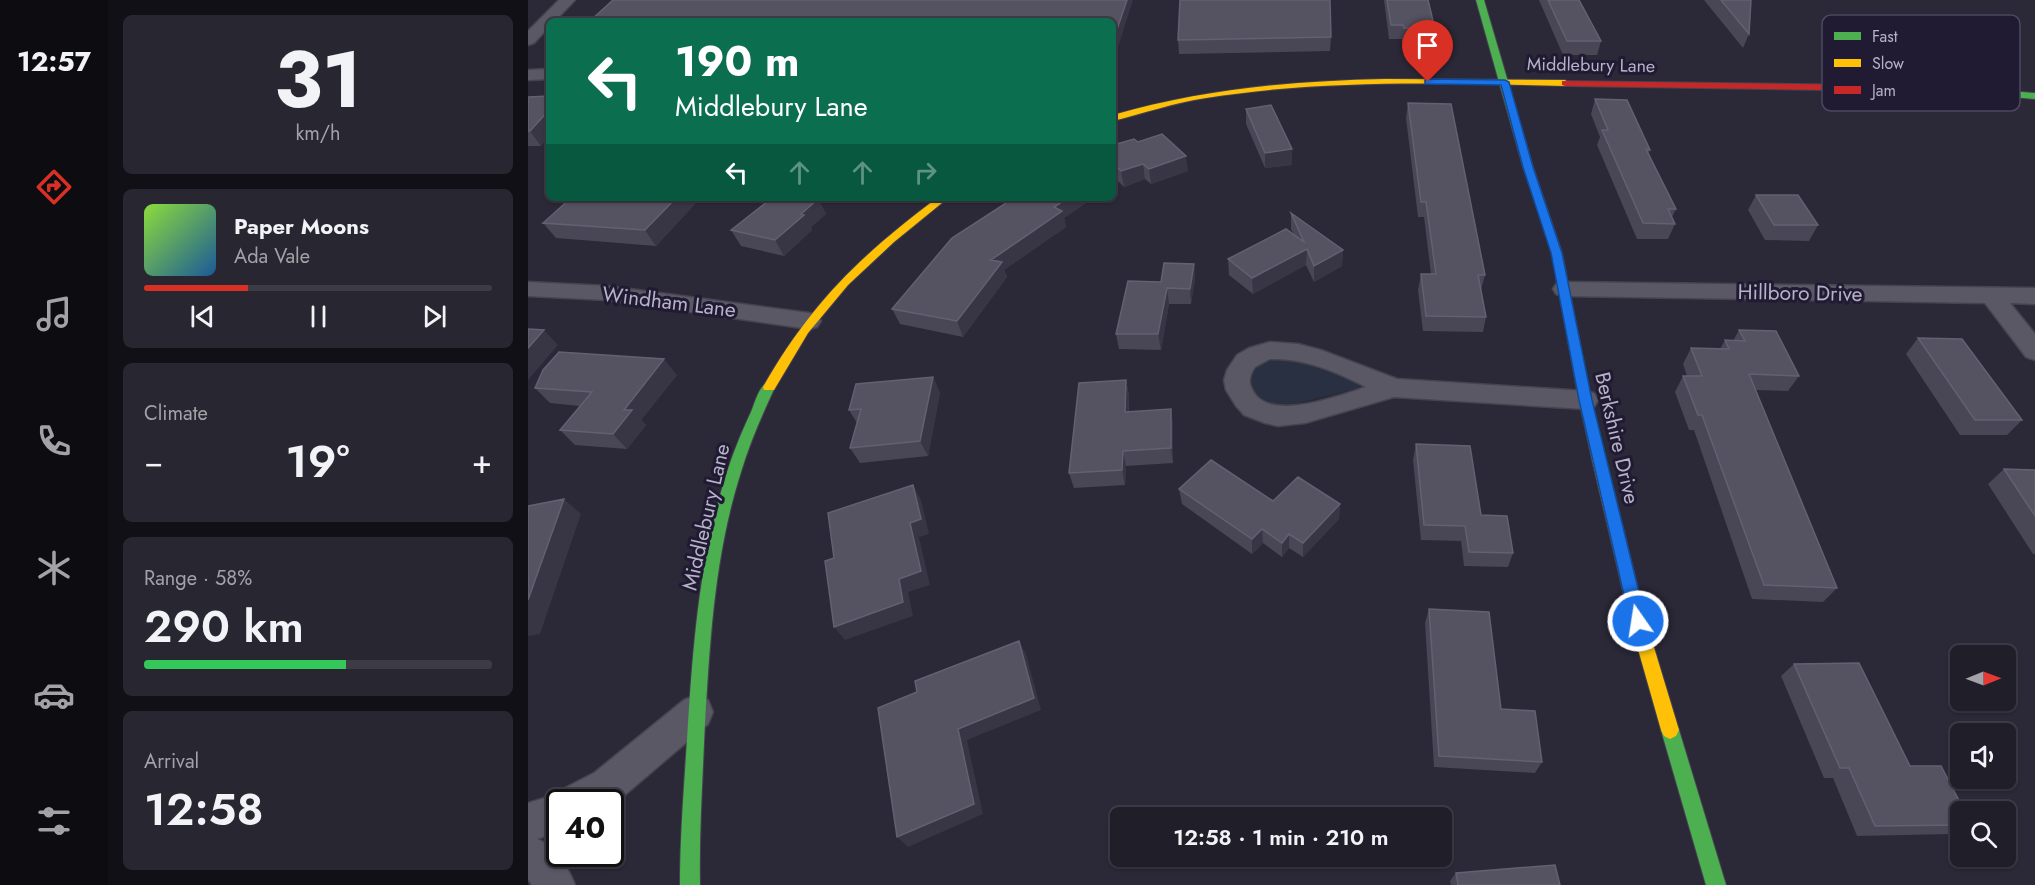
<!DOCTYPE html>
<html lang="en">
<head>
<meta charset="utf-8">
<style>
	body { margin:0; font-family:Jost,sans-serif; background:#282731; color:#f1f3f6; height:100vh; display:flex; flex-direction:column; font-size:22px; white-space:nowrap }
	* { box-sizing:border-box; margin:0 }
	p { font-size:20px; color:#a2a2a8 }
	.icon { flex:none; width:33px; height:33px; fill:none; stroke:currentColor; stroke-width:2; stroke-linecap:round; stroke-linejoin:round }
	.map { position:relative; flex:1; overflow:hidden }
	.drawer { display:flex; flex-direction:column; gap:15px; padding:15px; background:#121017; width:420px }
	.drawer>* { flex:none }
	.top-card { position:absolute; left:18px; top:18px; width:570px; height:183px; border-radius:9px; box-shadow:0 2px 4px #0004,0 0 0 2px #3d3c46; background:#0b6e4f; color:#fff; overflow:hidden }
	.needle { width:39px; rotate:89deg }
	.controls { position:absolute; left:1422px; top:645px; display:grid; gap:12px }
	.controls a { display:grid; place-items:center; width:66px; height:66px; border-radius:9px; background:#201e29; box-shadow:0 2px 4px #0004,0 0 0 2px #3d3c46; font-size:30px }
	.speed { position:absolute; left:18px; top:789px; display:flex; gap:12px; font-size:30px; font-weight:700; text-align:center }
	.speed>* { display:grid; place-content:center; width:78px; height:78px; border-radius:50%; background:#201e29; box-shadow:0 2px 4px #0004,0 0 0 2px #3d3c46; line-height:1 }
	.speed .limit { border:3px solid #111; border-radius:9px; background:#fff; color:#111 }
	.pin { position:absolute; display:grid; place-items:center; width:51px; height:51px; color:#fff; margin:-62px -26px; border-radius:50% 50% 50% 0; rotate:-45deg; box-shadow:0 0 6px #0007 }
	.pin .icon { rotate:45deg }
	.me { position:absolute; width:66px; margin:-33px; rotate:347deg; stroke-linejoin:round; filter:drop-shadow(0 0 4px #0008) }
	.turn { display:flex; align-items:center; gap:21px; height:126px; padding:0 30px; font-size:27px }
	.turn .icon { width:78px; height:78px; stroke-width:2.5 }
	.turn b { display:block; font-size:42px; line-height:51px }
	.lanes { display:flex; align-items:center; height:57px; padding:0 30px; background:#0003; justify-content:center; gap:30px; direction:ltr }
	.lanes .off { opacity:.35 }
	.big { font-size:45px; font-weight:600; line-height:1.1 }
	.drawer .card { flex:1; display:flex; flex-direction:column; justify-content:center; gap:9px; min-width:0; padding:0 21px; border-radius:9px; background:#282731 }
	.drawer .dial { align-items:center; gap:0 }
	.dial b { font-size:78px; line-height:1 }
	.song { display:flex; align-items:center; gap:18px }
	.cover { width:72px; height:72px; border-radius:9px; background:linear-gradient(135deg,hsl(90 70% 55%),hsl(210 70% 35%)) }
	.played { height:6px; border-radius:3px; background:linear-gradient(90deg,#d93025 30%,#3d3c46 30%) }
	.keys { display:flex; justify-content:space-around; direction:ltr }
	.heat { display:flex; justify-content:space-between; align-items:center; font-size:33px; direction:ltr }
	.charge { height:9px; border-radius:4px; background:linear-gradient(90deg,#34c759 58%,#3d3c46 0) }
	.trip { position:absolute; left:582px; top:807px; width:342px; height:60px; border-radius:9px; background:#201e29; box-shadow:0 2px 4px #0004,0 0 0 2px #3d3c46; font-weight:600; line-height:60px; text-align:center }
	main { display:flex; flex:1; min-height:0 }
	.dock { display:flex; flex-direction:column; width:108px; justify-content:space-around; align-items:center; background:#0d0c10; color:#a2a2a8 }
	.dock .icon { width:42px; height:42px }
	.dock .on { color:#d93025 }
	.dock b { font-size:27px; color:#f1f3f6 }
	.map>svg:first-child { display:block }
	.green { fill:#283041 }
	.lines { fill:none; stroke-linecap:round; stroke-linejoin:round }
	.street-casing { stroke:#45434e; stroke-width:3 }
	.fast-casing { stroke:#454351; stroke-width:2 }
	.slow-casing { stroke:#454351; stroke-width:2 }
	.jam-casing { stroke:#454351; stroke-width:2 }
	.street { fill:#5b5865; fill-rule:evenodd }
	.fast { fill:#4caf50; fill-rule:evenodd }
	.slow { fill:#ffc107; fill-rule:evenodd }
	.jam { fill:#c62828; fill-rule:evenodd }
	.wall { fill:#494655 }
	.shaded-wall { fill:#383544 }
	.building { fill:#555261; stroke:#646072; stroke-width:1.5 }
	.route { fill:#1a73e8; stroke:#114b97; stroke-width:1.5 }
	.labels { text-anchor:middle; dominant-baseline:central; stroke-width:6; stroke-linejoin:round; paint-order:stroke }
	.far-street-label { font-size:18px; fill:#b7b1c9; stroke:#201b32 }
	.street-label { font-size:21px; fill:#b7b1c9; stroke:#201b32 }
	.key { fill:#201b32; stroke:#4d485f; stroke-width:1.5 }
	.key-label { font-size:16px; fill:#b7b1c9 }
</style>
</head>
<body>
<main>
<nav class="dock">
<b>12:57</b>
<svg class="icon on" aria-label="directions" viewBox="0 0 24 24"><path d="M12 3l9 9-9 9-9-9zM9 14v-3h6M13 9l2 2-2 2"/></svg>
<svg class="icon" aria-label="music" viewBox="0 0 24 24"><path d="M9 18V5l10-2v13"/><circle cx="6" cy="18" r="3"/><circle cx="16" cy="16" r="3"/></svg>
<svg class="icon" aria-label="phone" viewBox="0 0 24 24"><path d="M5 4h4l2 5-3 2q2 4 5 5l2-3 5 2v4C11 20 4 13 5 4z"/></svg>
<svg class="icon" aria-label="climate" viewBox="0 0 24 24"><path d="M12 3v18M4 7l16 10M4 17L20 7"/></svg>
<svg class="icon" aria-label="car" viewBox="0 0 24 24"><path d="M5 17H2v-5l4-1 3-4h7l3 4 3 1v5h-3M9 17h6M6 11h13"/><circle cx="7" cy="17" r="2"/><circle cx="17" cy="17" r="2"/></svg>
<svg class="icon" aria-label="filters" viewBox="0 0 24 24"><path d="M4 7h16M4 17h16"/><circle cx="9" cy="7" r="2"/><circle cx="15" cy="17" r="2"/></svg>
</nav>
<section class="drawer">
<div class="card dial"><b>31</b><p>km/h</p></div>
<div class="card">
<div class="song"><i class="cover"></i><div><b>Paper Moons</b><p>Ada Vale</p></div></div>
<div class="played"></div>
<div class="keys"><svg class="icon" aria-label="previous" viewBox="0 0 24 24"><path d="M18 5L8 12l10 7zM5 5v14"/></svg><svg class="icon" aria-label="pause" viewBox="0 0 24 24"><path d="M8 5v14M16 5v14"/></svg><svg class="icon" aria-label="next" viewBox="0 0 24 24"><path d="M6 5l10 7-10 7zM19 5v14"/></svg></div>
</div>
<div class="card"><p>Climate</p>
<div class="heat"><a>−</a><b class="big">19°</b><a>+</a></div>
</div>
<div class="card"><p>Range · 58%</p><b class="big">290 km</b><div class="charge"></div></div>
<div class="card"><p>Arrival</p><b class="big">12:58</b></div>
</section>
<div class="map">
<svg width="1507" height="885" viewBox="0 0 1507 885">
	<rect width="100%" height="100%" fill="#2b2837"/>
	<!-- green -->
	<path class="green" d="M 746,359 L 775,363 L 827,381 L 831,383 L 831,388 L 758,406 L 747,407 L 727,399 L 719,382 L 726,367 Z"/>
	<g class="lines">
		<!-- street casing -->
		<g class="street-casing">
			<path id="street" d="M 31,0 L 47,0 L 27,21 L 21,21 L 21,27 L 6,43 L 0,45 L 0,31 Z
				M 21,69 L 21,79 L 0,80 L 0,70 Z
				M 0,282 L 79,286 L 281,313 L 289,315 L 293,321 L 289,327 L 281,329 L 79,300 L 0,296 Z
				M 1036,282 L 1507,288 L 1507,304 L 1482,303 L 1507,334 L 1507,360 L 1498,357 L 1457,303 L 1036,296 L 1028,294 L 1025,289 L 1028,284 Z
				M 742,342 L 770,344 L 793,350 L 869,379 L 1057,391 L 1066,393 L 1070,400 L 1066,407 L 1057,409 L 866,397 L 777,423 L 750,426 L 737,423 L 716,415 L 708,406 L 698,390 L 696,380 L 699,370 L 709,355 L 721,348 ZM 742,359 C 776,358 809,372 838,387 C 813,395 739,424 724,389 C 720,382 722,374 727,367 Z
				M 168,695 L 180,700 L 185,712 L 180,724 L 92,799 L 82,804 L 32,802 L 32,831 L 9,839 C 27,846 40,867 47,885 L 4,885 L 0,879 L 0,803 L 33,793 L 35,789 L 66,773 L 156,700 Z"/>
		</g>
		<!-- fast casing -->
		<g class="fast-casing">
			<path id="fast" d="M 948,0 L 956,0 L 1005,167 L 1034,253 L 1063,400 L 1078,459 L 1076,463 L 1066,463 L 1064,459 L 1051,400 L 1024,253 L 995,167 Z
				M 1422,86 L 1507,93 L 1507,99 L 1419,91 L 1418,89 Z
				M 241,382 L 247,387 C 234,415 222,442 213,472 C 185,559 181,653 176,743 C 174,791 171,838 172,885 L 152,885 C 152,836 156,788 159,740 C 166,629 174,514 223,412 C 227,403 231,385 241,382 Z
				M 1142,721 L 1148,724 L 1151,730 L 1198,885 L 1178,885 L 1133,730 L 1136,724 Z"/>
		</g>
		<!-- slow casing -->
		<g class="slow-casing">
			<path id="slow" d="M 857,79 L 1037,80 L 1041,83 L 1037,86 C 917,83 797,79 678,98 C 646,103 616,113 585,121 L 585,115 C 676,89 763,81 857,79 Z
				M 409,198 L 420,198 L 366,242 L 320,285 L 280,333 L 246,390 L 236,390 L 235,387 C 283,303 332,256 409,198 Z
				M 1071,454 L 1076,455 L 1078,459 L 1118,621 L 1151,730 L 1148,736 L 1142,739 L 1136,736 L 1133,730 L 1102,621 L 1064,459 L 1066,455 Z"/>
		</g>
		<!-- jam casing -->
		<g class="jam-casing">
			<path id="jam" d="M 1034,81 L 1422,86 L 1426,89 L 1422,92 L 1037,86 L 1034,85 Z"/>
		</g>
		<!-- street -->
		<use href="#street" class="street"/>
		<!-- fast -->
		<use href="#fast" class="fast"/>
		<!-- slow -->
		<use href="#slow" class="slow"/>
		<!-- jam -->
		<use href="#jam" class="jam"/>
	</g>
	<!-- wall -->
	<path class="wall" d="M 856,0 L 900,0 L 907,29 L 905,43 L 874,42 L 874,39 L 861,39 Z
		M 1011,0 L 1051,0 L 1073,41 L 1069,55 L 1035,55 Z
		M 1176,0 L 1223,0 L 1221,34 L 1215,48 Z
		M 803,37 L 802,51 L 651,54 L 650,40 Z
		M 0,97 L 13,146 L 0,146 Z
		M 1067,99 L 1122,150 L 1120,154 L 1148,209 L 1144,217 L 1147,224 L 1140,239 L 1109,239 L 1069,145 L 1072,137 L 1063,114 Z
		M 880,103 L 957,275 L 953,290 L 958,317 L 955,332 L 895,331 L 890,290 L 893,274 L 903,274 L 896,217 L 890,217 L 878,118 Z
		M 718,109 L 764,149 L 764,165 L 737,168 L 718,124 Z
		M 610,142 L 660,171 L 623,184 L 617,179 L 596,187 L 585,176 L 585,145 Z
		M 1228,195 L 1290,225 L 1281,241 L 1237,240 L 1220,210 Z
		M 565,198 L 536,218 L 538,227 L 476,270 L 479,277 L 435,337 L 372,324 L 364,309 L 490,202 Z
		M 290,199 L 298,214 L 283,227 L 284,230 L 256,256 L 213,246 L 203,230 Z
		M 167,204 L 128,246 L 28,238 L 15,223 Z
		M 763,213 L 815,250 L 814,266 L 786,282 L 778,265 L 725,294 L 701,275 L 700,259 L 766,235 L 763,229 Z
		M 666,264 L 667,279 L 663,304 L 641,304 L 633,350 L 591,349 L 588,334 L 633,282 Z
		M 1211,330 L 1271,376 L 1260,391 L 1227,390 L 1309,588 L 1295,602 L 1224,599 L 1166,430 L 1161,430 L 1147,392 L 1155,376 L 1159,376 L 1155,364 L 1163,348 L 1192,349 L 1197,340 L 1205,341 Z
		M 1390,338 L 1494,420 L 1479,435 L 1432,435 L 1378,354 Z
		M 149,375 L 113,420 L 118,425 L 99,449 L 47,445 L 32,430 L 52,406 L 22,403 L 7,388 Z
		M 405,377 L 412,393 L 400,456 L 332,463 L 322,448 L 329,423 L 321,410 Z
		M 598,380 L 601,395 L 601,412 L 643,409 L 645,425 L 645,463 L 598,466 L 597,485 L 546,488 L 541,473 Z
		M 888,444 L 953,515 L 985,553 L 980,567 L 936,566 L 933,541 L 893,540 L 885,460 Z
		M 1476,469 L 1507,470 L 1507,554 L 1505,554 L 1460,484 Z
		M 651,489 L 745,501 L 812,504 L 811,519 L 775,557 L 761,548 L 754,557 L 735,543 L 724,554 L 654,504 Z
		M 901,609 L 973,709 L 1014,762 L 1007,773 L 906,767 L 897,623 Z
		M 1266,664 L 1432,812 L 1432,830 L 1423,834 L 1329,836 L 1305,778 L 1296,778 L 1253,676 Z
		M 928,873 L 1032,885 L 923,885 L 922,881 Z"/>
	<!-- shaded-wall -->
	<path class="shaded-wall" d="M 599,0 L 605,0 L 585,63 L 585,41 Z
		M 21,110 L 21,137 L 13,146 L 2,131 Z
		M 764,149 L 764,165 L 737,168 L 737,153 Z
		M 658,156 L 660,171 L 623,184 L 621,169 Z
		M 615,164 L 617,179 L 596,187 L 593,171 Z
		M 148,198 L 164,198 L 167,204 L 128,246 L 117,230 Z
		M 540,198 L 565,198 L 536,218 L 538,227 L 476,270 L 479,277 L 435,337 L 429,321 L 463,260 L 526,207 Z
		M 290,199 L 298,214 L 283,227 L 284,230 L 256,256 L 247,240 L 273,214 Z
		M 779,249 L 778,265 L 725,294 L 724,278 Z
		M 815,250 L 814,266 L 786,282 L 786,266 Z
		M 666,264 L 667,279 L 663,304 L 662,289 Z
		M 639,288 L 641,304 L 633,350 L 630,334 Z
		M 16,330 L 30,345 L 0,380 L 0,348 Z
		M 136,359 L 149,375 L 113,420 L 118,425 L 99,449 L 85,434 L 96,410 Z
		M 405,377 L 412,393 L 400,456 L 392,441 Z
		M 598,380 L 601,395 L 600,427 L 597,412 Z
		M 643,409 L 645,425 L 645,463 L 643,448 Z
		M 595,451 L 598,466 L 597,485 L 594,470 Z
		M 385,485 L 393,500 L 401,534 L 391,537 L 402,585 L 380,592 L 385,616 L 317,640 L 306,627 L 371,579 L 382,523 Z
		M 36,499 L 53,514 L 12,634 L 0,636 L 0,600 Z
		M 812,504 L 811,519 L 775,557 L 775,543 Z
		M 734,529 L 735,543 L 724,554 L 724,539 Z
		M 761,534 L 761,548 L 754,557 L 754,543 Z
		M 491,641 L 498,654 L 513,710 L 439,740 L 455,814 L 380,847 L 369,837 L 430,729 Z"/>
	<!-- building -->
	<path class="building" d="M 85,0 L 599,0 L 585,41 L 585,21 L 62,21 Z
		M 652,0 L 802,0 L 803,37 L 650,40 Z
		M 859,0 L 900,0 L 907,29 L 876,28 L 875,25 L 863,25 Z
		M 1020,0 L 1051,0 L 1073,41 L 1039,41 Z
		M 1193,0 L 1223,0 L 1221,34 Z
		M 21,96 L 21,110 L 2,131 L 0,131 L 0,97 Z
		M 1067,99 L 1099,100 L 1122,150 L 1118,149 L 1148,209 L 1140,209 L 1147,224 L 1115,223 L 1074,130 L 1080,130 Z
		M 880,103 L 923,104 L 957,275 L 950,275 L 958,317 L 898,316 L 893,274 L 908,274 L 898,202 L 893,202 Z
		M 743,105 L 764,149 L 737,153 L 718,109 Z
		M 634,134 L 658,156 L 621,169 L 615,164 L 593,171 L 585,163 L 585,145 L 606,139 L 610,142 Z
		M 1228,195 L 1270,195 L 1290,225 L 1246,225 Z
		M 43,198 L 148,198 L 117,230 L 15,223 Z
		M 244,198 L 285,198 L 290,199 L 273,214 L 276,215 L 247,240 L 203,230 Z
		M 496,198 L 540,198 L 526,207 L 534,211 L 463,260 L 474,262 L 429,321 L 364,309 L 424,238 L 484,199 L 490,202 Z
		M 763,213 L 815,250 L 786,266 L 779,249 L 724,278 L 700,259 L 758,229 L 776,242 Z
		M 636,263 L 666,264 L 662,289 L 639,288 L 630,334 L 588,334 L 600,281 L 633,282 Z
		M 0,329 L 16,330 L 0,348 Z
		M 1211,330 L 1248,331 L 1271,376 L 1221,374 L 1309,588 L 1236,585 L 1174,415 L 1170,415 L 1155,376 L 1174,376 L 1163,348 L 1201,349 L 1197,340 L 1217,341 Z
		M 1390,338 L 1434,339 L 1494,420 L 1447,420 Z
		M 31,352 L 136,359 L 96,410 L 104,410 L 85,434 L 32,430 L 64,392 L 7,388 L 15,370 Z
		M 405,377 L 392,441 L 322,448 L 333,409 L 321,410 L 328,384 Z
		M 598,380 L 597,412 L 643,409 L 643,448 L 595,451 L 594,470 L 541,473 L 551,383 Z
		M 888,444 L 942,446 L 953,515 L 979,516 L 985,553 L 941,552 L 937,526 L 896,525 Z
		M 683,460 L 745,501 L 770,477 L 812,504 L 775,543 L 761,534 L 754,543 L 734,529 L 724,539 L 651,489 Z
		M 1476,469 L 1507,470 L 1507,516 Z
		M 385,485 L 393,519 L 382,523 L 393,571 L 371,579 L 375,602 L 306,627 L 297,561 L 306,558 L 300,513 Z
		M 36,499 L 0,600 L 0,506 Z
		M 901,609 L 961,612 L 973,709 L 1007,711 L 1014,762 L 911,756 Z
		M 491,641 L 506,698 L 430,729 L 446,804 L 369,837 L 350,708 L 389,692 L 387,681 Z
		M 1331,663 L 1382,766 L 1413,766 L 1437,812 L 1432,812 L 1432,825 L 1347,826 L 1321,768 L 1312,768 L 1266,664 Z
		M 1027,865 L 1032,885 L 930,885 L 928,873 Z"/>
	<!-- route -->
	<path class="route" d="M 900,79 L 977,80 L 981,82 L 1005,167 L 1034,253 L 1064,400 L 1118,621 L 1116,626 L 1110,628 L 1104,626 L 1102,621 L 1051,400 L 1023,253 L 995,167 L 973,85 L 897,84 L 897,80 Z"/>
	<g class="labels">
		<!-- far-street labels -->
		<g class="far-street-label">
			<text transform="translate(1063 65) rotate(1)">Middlebury Lane</text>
		</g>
		<!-- street labels -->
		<g class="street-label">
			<text transform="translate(1272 293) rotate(1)">Hillboro Drive</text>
			<text transform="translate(141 302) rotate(7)">Windham Lane</text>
			<text transform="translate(1089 438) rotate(77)">Berkshire Drive</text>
			<text transform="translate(178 517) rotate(-77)">Middlebury Lane</text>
		</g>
	</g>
	<!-- legend -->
	<rect x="1294" y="15" width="198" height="96" rx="9" class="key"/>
	<rect x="1306" y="32" width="27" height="8" fill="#4caf50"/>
	<rect x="1306" y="59" width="27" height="8" fill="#ffc107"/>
	<rect x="1306" y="86" width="27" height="8" fill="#c62828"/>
	<g class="key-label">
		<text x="1344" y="42">Fast</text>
		<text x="1344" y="69">Slow</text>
		<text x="1344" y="96">Jam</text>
	</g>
</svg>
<div class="controls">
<a><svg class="needle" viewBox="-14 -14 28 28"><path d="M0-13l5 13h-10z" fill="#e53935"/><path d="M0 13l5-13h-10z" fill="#a2a2a8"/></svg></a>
<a><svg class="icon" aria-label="sound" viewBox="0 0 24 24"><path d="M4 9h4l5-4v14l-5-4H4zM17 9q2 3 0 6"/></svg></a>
<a><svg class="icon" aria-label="search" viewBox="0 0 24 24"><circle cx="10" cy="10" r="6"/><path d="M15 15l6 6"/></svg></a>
</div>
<div class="speed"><div class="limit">40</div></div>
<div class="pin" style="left:900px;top:82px;background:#d93025"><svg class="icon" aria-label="arrive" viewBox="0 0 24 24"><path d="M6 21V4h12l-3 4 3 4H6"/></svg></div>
<svg class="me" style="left:1110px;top:621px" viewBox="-20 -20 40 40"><circle r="17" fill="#1a73e8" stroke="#fff" stroke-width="3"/><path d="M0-11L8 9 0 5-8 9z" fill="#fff"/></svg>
<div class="trip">12:58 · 1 min · 210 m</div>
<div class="top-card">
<div class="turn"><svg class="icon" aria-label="left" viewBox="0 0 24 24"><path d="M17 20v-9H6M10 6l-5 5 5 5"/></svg><div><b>190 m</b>Middlebury Lane</div></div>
<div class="lanes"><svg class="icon" aria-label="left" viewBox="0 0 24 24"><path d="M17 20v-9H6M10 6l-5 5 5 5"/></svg><svg class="icon off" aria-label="ahead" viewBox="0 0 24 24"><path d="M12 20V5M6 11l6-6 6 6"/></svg><svg class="icon off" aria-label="ahead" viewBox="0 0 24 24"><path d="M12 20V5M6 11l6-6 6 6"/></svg><svg class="icon off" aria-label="right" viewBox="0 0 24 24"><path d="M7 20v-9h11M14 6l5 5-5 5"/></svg></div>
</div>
</div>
</main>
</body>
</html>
